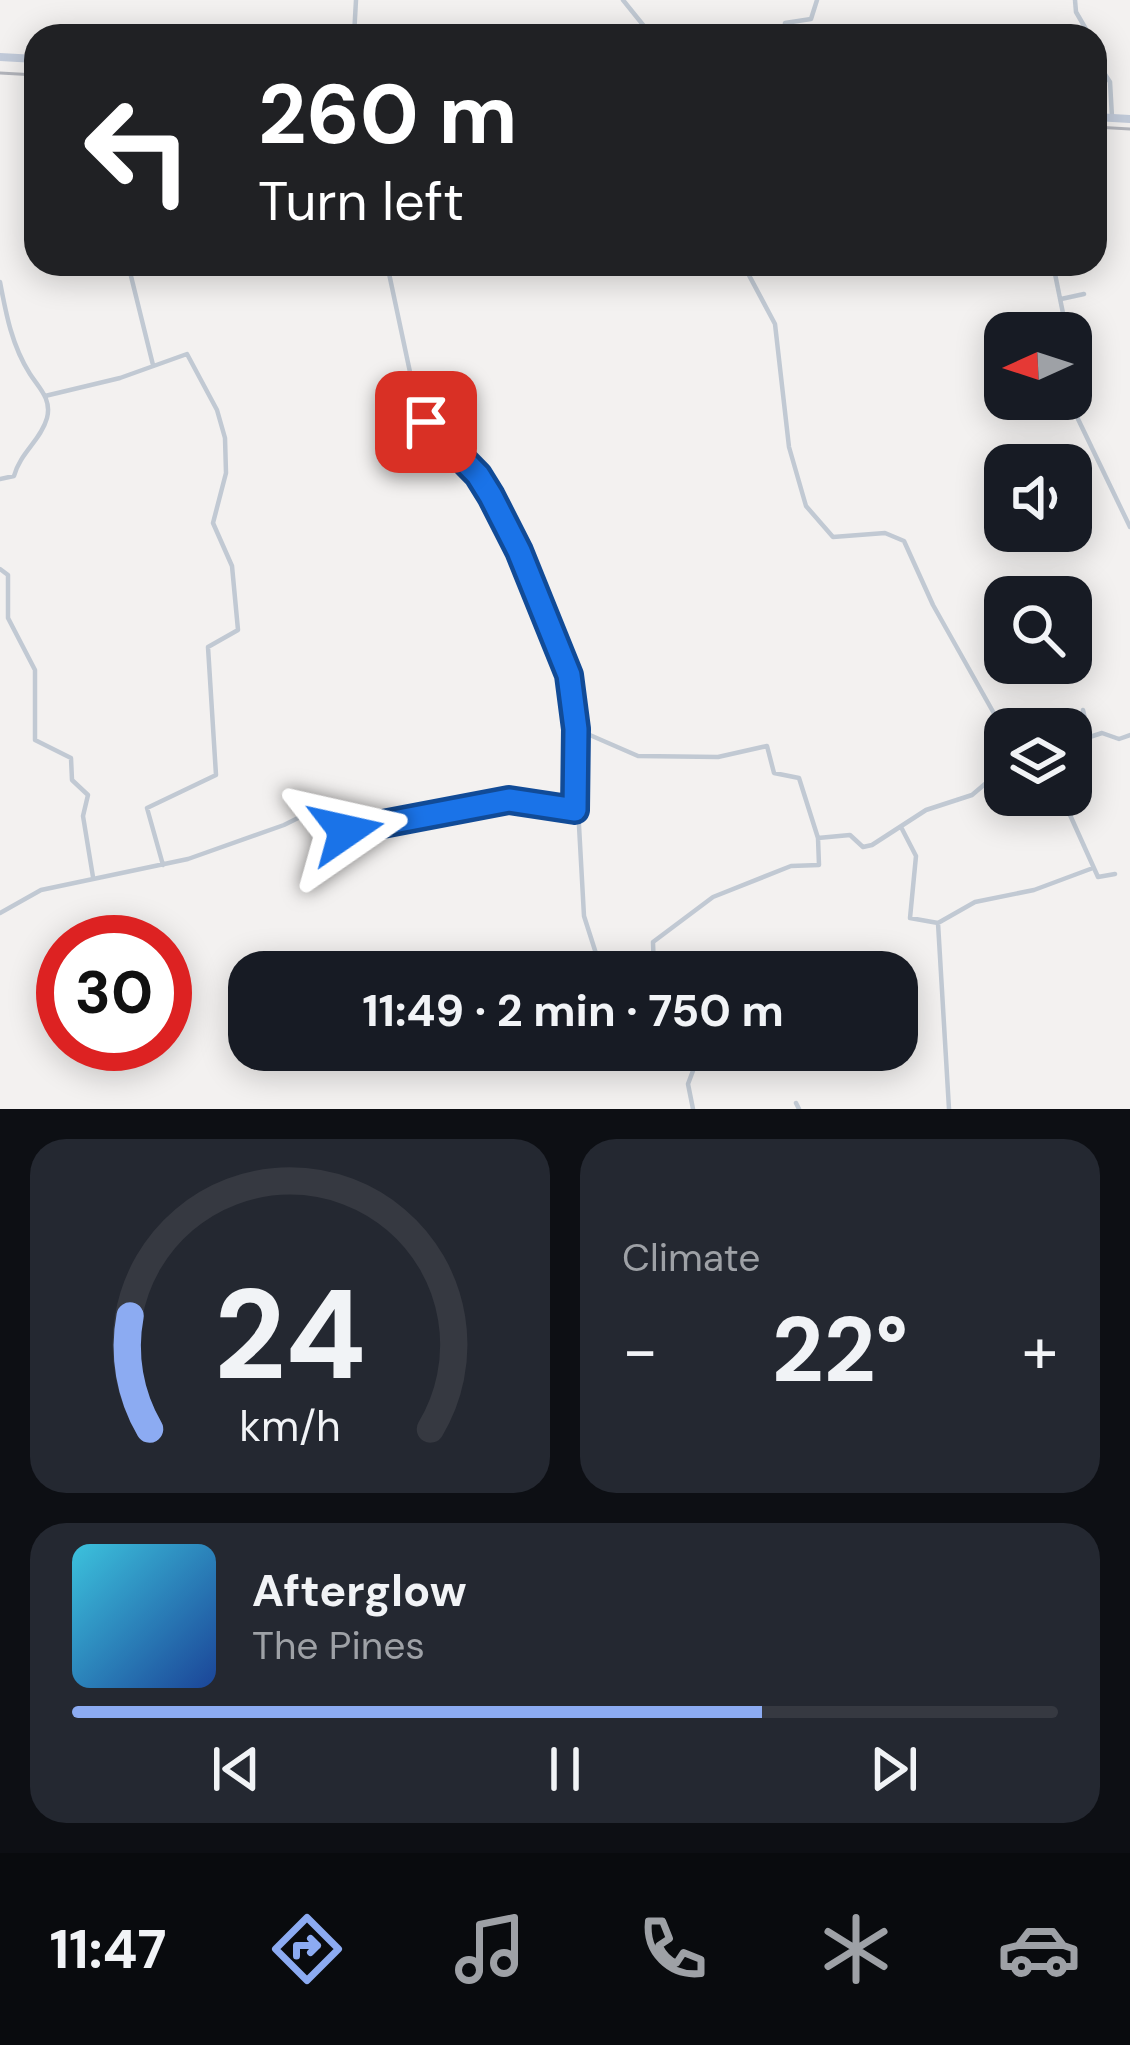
<!DOCTYPE html>
<html lang="en">
<head>
<meta charset="utf-8">
<style>
	body { margin:0; font-family:"DM Sans",sans-serif; background:#242831; color:#f1f3f6; height:100vh; display:flex; flex-direction:column; font-size:45px; white-space:nowrap }
	* { box-sizing:border-box; margin:0 }
	p { font-size:39px; color:#9ea1a6 }
	.icon { flex:none; width:66px; height:66px; fill:none; stroke:currentColor; stroke-width:2; stroke-linecap:round; stroke-linejoin:round }
	.map { position:relative; height:1109px; overflow:hidden }
	.sheet { display:flex; flex-direction:column; gap:30px; padding:30px; background:#0d0f14; flex:1 }
	.sheet>* { flex:none }
	.top-card { position:absolute; left:24px; top:24px; width:1083px; height:252px; border-radius:36px; box-shadow:0 6px 30px #0003; background:#202124; color:#fff; overflow:hidden }
	.needle { width:78px; rotate:267deg }
	.tools { position:absolute; left:984px; top:312px; display:grid; gap:24px }
	.tools a { display:grid; place-items:center; width:108px; height:108px; border-radius:24px; background:#171b24; box-shadow:0 6px 30px #0003; font-size:60px }
	.speed { position:absolute; left:36px; top:915px; display:flex; gap:24px; font-size:60px; font-weight:700; text-align:center }
	.speed>* { display:grid; place-content:center; width:156px; height:156px; border-radius:50%; background:#171b24; box-shadow:0 6px 30px #0003; line-height:1 }
	.speed .limit { border:18px solid #d22; background:#fff; color:#111 }
	.pin { position:absolute; display:grid; place-items:center; width:102px; height:102px; color:#fff; margin:-51px; border-radius:24px; box-shadow:0 6px 18px #0006 }
	.me { position:absolute; width:132px; margin:-66px; rotate:79deg; stroke-linejoin:round; filter:drop-shadow(0 0 9px #0008) }
	.turn { display:flex; align-items:center; gap:42px; height:252px; padding:0 36px; font-size:54px }
	.turn .icon { width:156px; height:156px; stroke-width:2.5 }
	.turn b { display:block; font-size:84px; line-height:102px }
	.big { font-size:90px; font-weight:700; line-height:1.1 }
	.sheet .widget { flex:1; display:flex; flex-direction:column; justify-content:center; gap:18px; min-width:0; padding:0 42px; border-radius:36px; background:#242831 }
	.sheet .dial { align-items:center; gap:0 }
	.dial svg { height:312px; overflow:visible; fill:none; stroke:#363941; stroke-width:7; stroke-linecap:round; text-anchor:middle }
	.dial text { fill:#f1f3f6; stroke:none }
	.song { display:flex; align-items:center; gap:36px }
	.cover { width:144px; height:144px; border-radius:18px; background:linear-gradient(135deg,hsl(190 70% 55%),hsl(220 70% 35%)) }
	.played { height:12px; border-radius:6px; background:linear-gradient(90deg,#8cabf2 70%,#363941 70%) }
	.keys { display:flex; justify-content:space-around; direction:ltr }
	.heat { display:flex; justify-content:space-between; align-items:center; font-size:66px; direction:ltr }
	.sheet .tiles { flex:1; display:grid; gap:30px; grid-template-columns:1fr 1fr }
	.widget:last-child { grid-column:span 2 }
	.trip { position:absolute; left:228px; top:951px; width:690px; height:120px; border-radius:36px; background:#171b24; box-shadow:0 6px 30px #0003; font-weight:700; line-height:120px; text-align:center }
	.menu { display:flex; height:192px; justify-content:space-around; align-items:center; background:#090b0e; color:#9ea1a6 }
	.menu .icon { width:84px; height:84px }
	.menu .active { color:#8cabf2 }
	.menu b { font-size:54px; color:#f1f3f6 }
	.map>svg:first-child { display:block }
	.lines { fill:none; stroke-linecap:round; stroke-linejoin:round }
	.street { stroke:#c1c9d3; stroke-width:4.5 }
	.secondary { stroke:#c2cbda; stroke-width:8 }
	.rail { stroke:#b2b4bb; stroke-width:3 }
	.route-casing { stroke:#114b97; stroke-width:30 }
	.route { stroke:#1a73e8; stroke-width:21 }
</style>
</head>
<body>
<div class="map">
<svg width="1130" height="1109" viewBox="0 0 1130 1109">
	<rect width="100%" height="100%" fill="#f3f1f0"/>
	<g class="lines">
		<!-- street -->
		<path class="street" d="M 623,0 L 652,36
			M 1075,0 L 1076,12 L 1090,36
			M 354,36 L 356,0
			M 784,36 L 785,23 L 811,19 L 817,0
			M 1095,59 L 1110,82 L 1112,117
			M 128,264 L 153,365
			M 387,264 L 417,405 L 426,421 L 479,475 L 491,496 L 519,551 L 571,681 L 584,916 L 600,966 L 652,966
			M 743,264 L 775,324 L 789,447 L 806,506 L 833,537 L 885,533 L 904,541 L 933,605 L 1005,733
			M 1053,264 L 1067,333
			M 0,282 C 6,314 12,346 30,374 C 39,388 52,399 47,418 C 41,440 20,453 14,476 L 0,479
			M 1061,299 L 1084,294
			M 1071,359 L 1078,419 L 1130,527
			M 45,396 L 120,378 L 187,354 L 217,410 L 225,438 L 226,473 L 213,523 L 232,566 L 238,630 L 208,647 L 216,775 L 147,808 L 163,865
			M 0,569 L 8,575 L 8,618 L 35,670 L 35,740 L 71,758 L 72,780 L 88,795 L 83,816 L 93,877
			M 1083,710 L 1089,736
			M 576,729 L 638,756 L 718,757 L 767,746 L 774,773 L 799,778 L 818,838 L 819,865 L 791,866 L 713,897 L 653,942 L 654,972
			M 1071,743 L 1102,733 L 1119,739 L 1130,735
			M 1061,795 L 1098,877 L 1115,874
			M 901,827 L 916,856 L 910,918 L 938,923 L 975,902 L 1034,890 L 1093,868
			M 818,838 L 850,835 L 863,847 L 872,845 L 926,810 L 972,795 L 1005,767
			M 0,913 L 41,890 L 188,859 L 284,825 L 320,807 L 347,831 L 509,800 L 575,810
			M 938,923 L 949,1109
			M 686,1050 L 694,1068 L 688,1084 L 693,1109
			M 796,1103 L 799,1109"/>
		<!-- secondary -->
		<path class="secondary" d="M 0,57 L 36,59
			M 1095,117 L 1130,119"/>
		<!-- rail -->
		<path class="rail" d="M 0,73 L 36,75
			M 1095,127 L 1130,129"/>
	</g>
	<g class="lines">
		<!-- route casing -->
		<g class="route-casing">
			<path id="route" d="M 346,831 L 509,800 L 575,810 L 576,729 L 569,675 L 519,551 L 491,496 L 478,475 L 426,422"/>
		</g>
		<!-- route -->
		<use href="#route" class="route"/>
	</g>
</svg>
<div class="tools">
<a><svg class="needle" viewBox="-14 -14 28 28"><path d="M0-13l5 13h-10z" fill="#e53935"/><path d="M0 13l5-13h-10z" fill="#9ea1a6"/></svg></a>
<a><svg class="icon" aria-label="sound" viewBox="0 0 24 24"><path d="M4 9h4l5-4v14l-5-4H4zM17 9q2 3 0 6"/></svg></a>
<a><svg class="icon" aria-label="search" viewBox="0 0 24 24"><circle cx="10" cy="10" r="6"/><path d="M15 15l6 6"/></svg></a>
<a><svg class="icon" aria-label="layers" viewBox="0 0 24 24"><path d="M12 4l9 5-9 5-9-5zM3 14l9 5 9-5"/></svg></a>
</div>
<div class="speed"><div class="limit">30</div></div>
<div class="pin" style="left:426px;top:422px;background:#d93025"><svg class="icon" aria-label="arrive" viewBox="0 0 24 24"><path d="M6 21V4h12l-3 4 3 4H6"/></svg></div>
<svg class="me" style="left:346px;top:831px" viewBox="-20 -20 40 40"><path d="M0-17L14 15 0 8-14 15z" fill="#1a73e8" stroke="#fff" stroke-width="4"/></svg>
<div class="trip">11:49 · 2 min · 750 m</div>
<div class="top-card">
<div class="turn"><svg class="icon" aria-label="left" viewBox="0 0 24 24"><path d="M17 20v-9H6M10 6l-5 5 5 5"/></svg><div><b>260 m</b>Turn left</div></div>
</div>
</div>
<section class="sheet">
<div class="tiles">
<div class="widget dial"><svg viewBox="0 0 100 80">
<path d="M14 69A42 42 0 1 1 86 69"/>
<path d="M14 69A42 42 0 0 1 9 40" stroke="#8cabf2"/>
<text x="50" y="56" font-size="32" font-weight="700">24</text>
<text x="50" y="72" font-size="11">km/h</text>
</svg></div>
<div class="widget"><p>Climate</p>
<div class="heat"><a>−</a><b class="big">22°</b><a>+</a></div>
</div>
<div class="widget">
<div class="song"><i class="cover"></i><div><b>Afterglow</b><p>The Pines</p></div></div>
<div class="played"></div>
<div class="keys"><svg class="icon" aria-label="previous" viewBox="0 0 24 24"><path d="M18 5L8 12l10 7zM5 5v14"/></svg><svg class="icon" aria-label="pause" viewBox="0 0 24 24"><path d="M8 5v14M16 5v14"/></svg><svg class="icon" aria-label="next" viewBox="0 0 24 24"><path d="M6 5l10 7-10 7zM19 5v14"/></svg></div>
</div>
</div>
</section>
<nav class="menu">
<b>11:47</b>
<svg class="icon active" aria-label="directions" viewBox="0 0 24 24"><path d="M12 3l9 9-9 9-9-9zM9 14v-3h6M13 9l2 2-2 2"/></svg>
<svg class="icon" aria-label="music" viewBox="0 0 24 24"><path d="M9 18V5l10-2v13"/><circle cx="6" cy="18" r="3"/><circle cx="16" cy="16" r="3"/></svg>
<svg class="icon" aria-label="phone" viewBox="0 0 24 24"><path d="M5 4h4l2 5-3 2q2 4 5 5l2-3 5 2v4C11 20 4 13 5 4z"/></svg>
<svg class="icon" aria-label="climate" viewBox="0 0 24 24"><path d="M12 3v18M4 7l16 10M4 17L20 7"/></svg>
<svg class="icon" aria-label="car" viewBox="0 0 24 24"><path d="M5 17H2v-5l4-1 3-4h7l3 4 3 1v5h-3M9 17h6M6 11h13"/><circle cx="7" cy="17" r="2"/><circle cx="17" cy="17" r="2"/></svg>
</nav>
</body>
</html>
